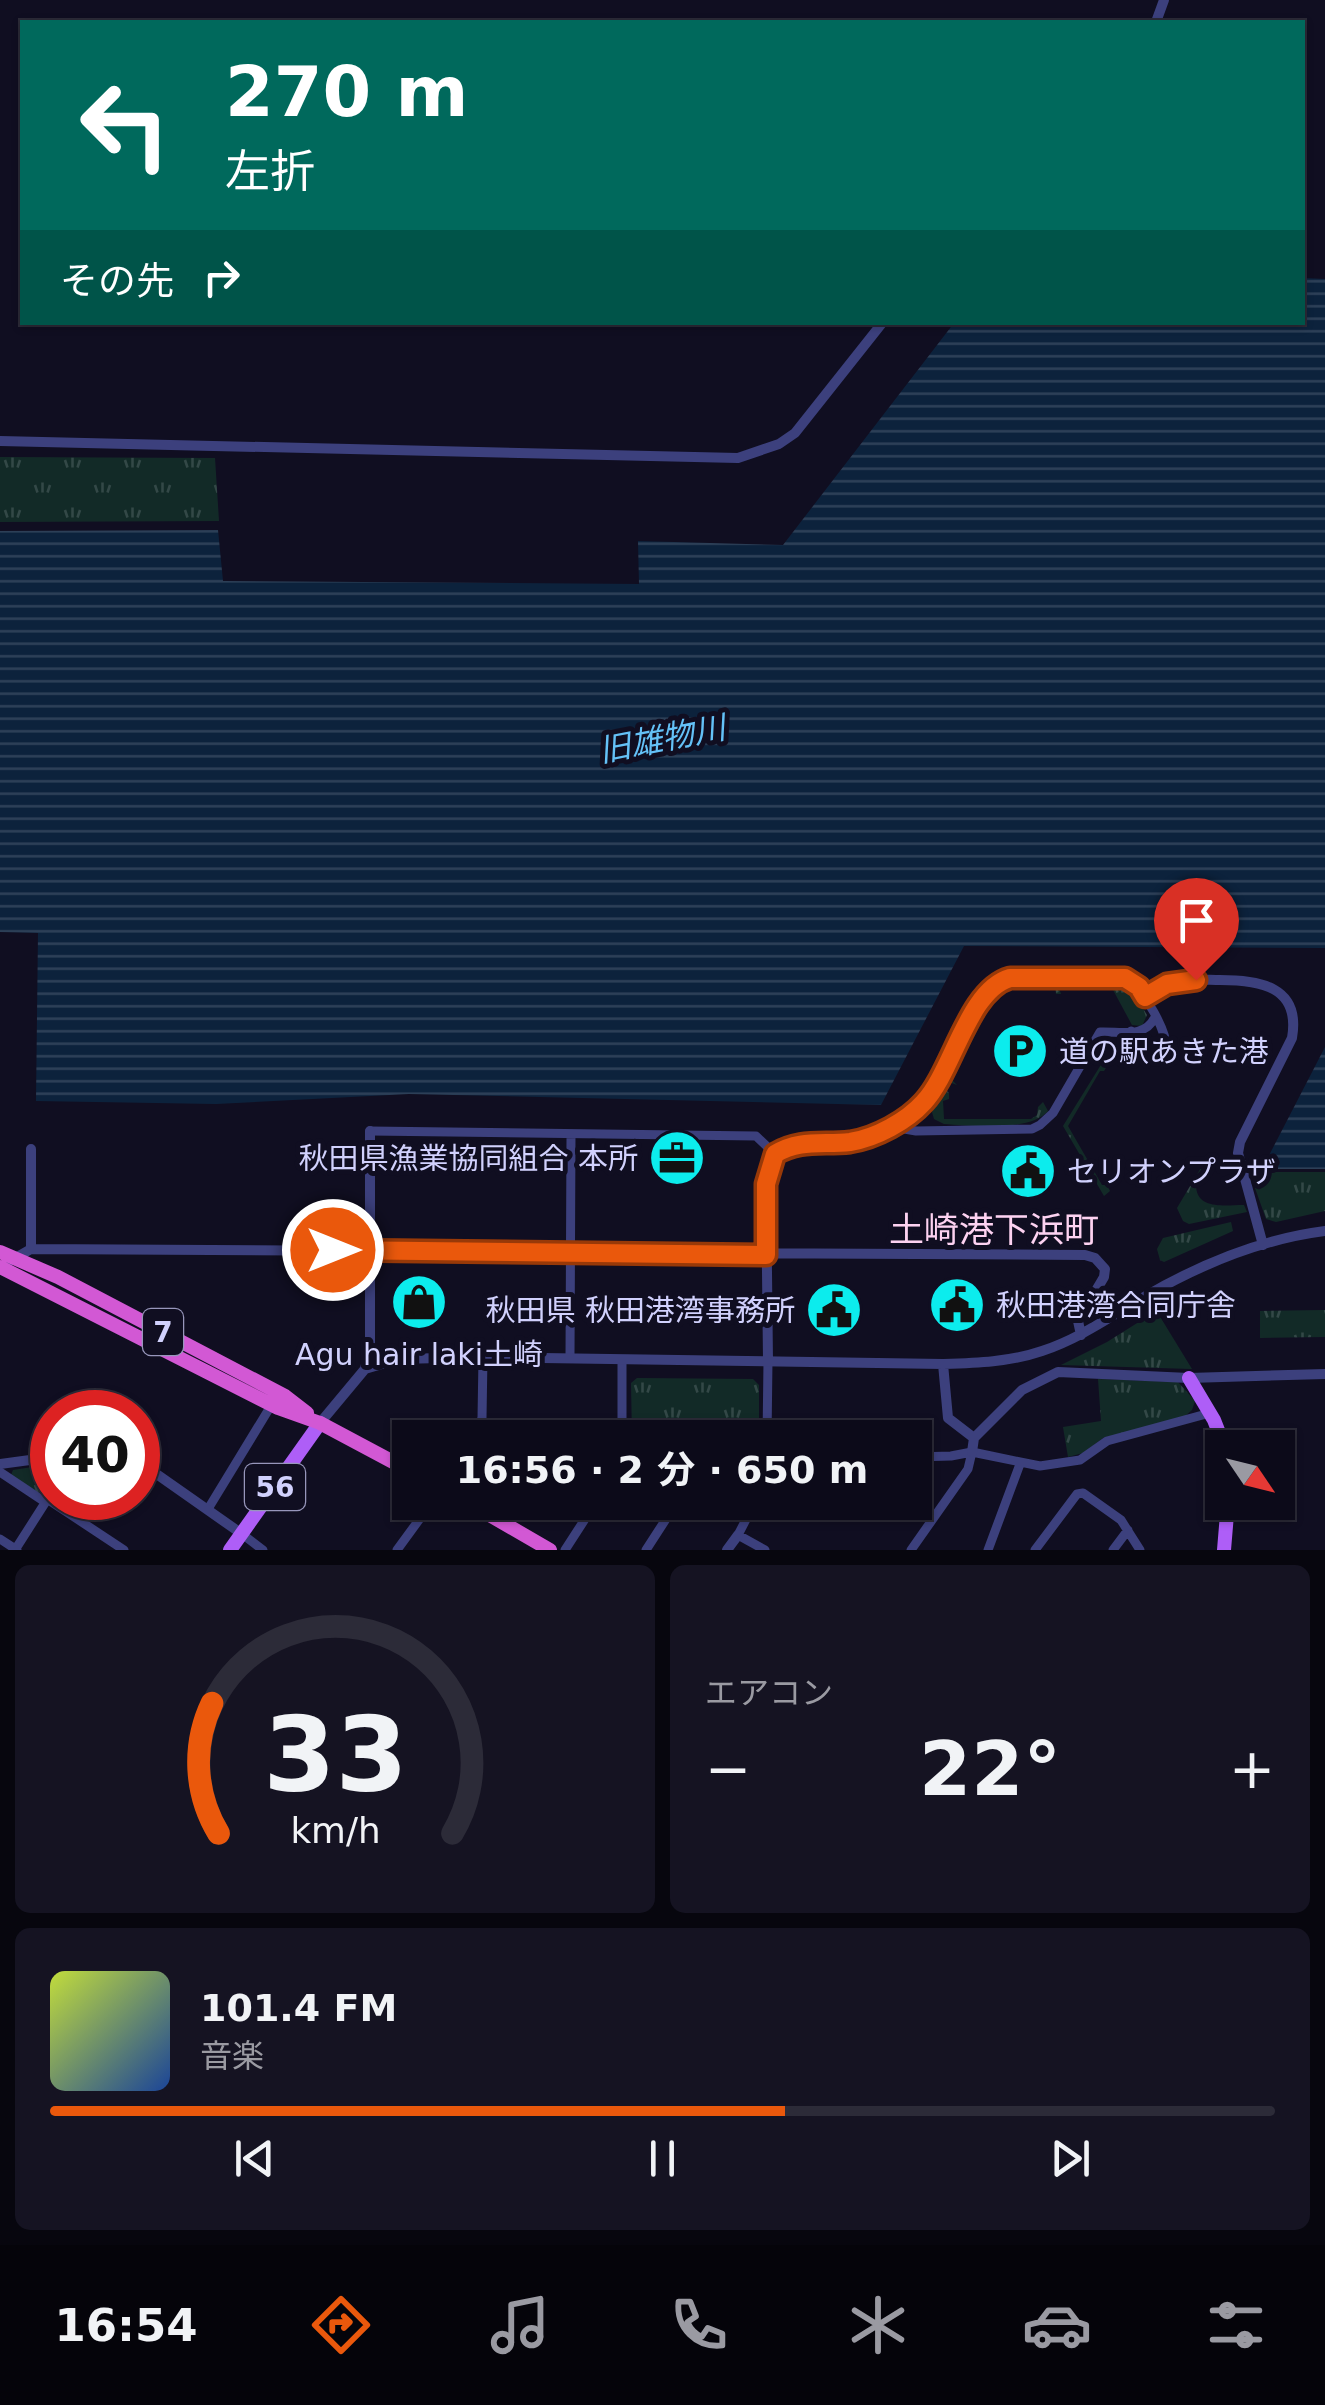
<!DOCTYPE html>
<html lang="ja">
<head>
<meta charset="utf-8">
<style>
	body { margin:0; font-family:"DejaVu Sans","Noto Sans JP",sans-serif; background:#151322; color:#f1f3f6; height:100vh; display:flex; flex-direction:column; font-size:38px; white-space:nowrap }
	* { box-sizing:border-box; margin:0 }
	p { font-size:32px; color:#9a9aa2 }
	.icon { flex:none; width:55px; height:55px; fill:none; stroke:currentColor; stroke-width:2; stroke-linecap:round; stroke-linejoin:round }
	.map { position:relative; height:1550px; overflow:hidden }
	.details { display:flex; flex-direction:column; gap:15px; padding:15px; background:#07060e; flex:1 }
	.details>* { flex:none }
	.guide { position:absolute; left:20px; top:20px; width:1285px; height:305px; border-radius:0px; box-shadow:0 2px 8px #0004,0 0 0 2px #2c2b38; background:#00695c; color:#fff; overflow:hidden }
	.needle { width:65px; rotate:125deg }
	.tools { position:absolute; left:1205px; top:1430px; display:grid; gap:20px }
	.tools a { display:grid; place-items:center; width:90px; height:90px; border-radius:0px; background:#0c0a19; box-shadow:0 2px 8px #0004,0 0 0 2px #2c2b38; font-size:50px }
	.speed { position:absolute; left:30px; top:1390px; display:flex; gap:20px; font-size:50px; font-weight:700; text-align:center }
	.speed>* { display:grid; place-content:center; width:130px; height:130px; border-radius:50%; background:#0c0a19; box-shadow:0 2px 8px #0004,0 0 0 2px #2c2b38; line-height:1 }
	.speed .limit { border:15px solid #d22; background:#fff; color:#111 }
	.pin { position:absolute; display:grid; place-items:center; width:85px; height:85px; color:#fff; margin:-102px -42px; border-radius:50% 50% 50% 0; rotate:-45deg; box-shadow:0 0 10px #0007 }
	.pin .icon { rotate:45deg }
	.me { position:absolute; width:110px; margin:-55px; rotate:90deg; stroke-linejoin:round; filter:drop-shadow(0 0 8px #0008) }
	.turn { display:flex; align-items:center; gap:35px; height:210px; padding:0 40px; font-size:45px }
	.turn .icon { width:130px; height:130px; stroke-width:2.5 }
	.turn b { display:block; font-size:70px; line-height:85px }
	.then { display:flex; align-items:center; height:95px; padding:0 40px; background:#0003; gap:20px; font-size:38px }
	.big { font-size:75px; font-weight:700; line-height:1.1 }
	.details .card { flex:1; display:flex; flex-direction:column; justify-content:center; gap:15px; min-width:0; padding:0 35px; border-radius:15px; background:#151322 }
	.details .dial { align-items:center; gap:0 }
	.dial svg { height:260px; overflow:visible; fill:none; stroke:#2c2b38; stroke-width:7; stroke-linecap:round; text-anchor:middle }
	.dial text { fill:#f1f3f6; stroke:none }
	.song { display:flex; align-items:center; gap:30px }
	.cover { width:120px; height:120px; border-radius:15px; background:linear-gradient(135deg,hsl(70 70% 55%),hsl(220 70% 35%)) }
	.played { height:10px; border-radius:5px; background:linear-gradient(90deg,#ea580c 60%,#2c2b38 60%) }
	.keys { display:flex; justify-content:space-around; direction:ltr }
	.heat { display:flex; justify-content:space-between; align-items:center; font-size:55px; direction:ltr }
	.details .tiles { flex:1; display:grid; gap:15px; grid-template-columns:1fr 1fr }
	.card:last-child { grid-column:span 2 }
	.trip { position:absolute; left:392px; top:1420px; width:540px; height:100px; border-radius:0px; background:#0c0a19; box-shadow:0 2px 8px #0004,0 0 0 2px #2c2b38; font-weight:700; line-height:100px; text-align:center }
	.menu { display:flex; height:160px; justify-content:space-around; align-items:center; background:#05040a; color:#9a9aa2 }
	.menu .icon { width:70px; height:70px }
	.menu .on { color:#ea580c }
	.menu b { font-size:45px; color:#f1f3f6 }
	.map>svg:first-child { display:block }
	.grass { fill:url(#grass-tufts) }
	.water { fill:url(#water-rules) }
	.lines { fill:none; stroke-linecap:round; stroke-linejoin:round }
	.minor { stroke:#3c407d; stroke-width:9 }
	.tertiary { stroke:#3c407d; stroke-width:10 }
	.primary { stroke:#ae5ef7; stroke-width:14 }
	.trunk { stroke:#d258d4; stroke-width:14 }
	.route-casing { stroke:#983908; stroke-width:25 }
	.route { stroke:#ea580c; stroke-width:18 }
	.labels { text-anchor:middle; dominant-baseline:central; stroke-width:10; stroke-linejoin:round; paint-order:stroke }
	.shield { fill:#100e21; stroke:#9796bb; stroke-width:2.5 }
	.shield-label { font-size:28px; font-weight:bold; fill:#d1d1fd }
	.poi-label { font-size:30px; fill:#d1d1fd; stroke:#100e21; text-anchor:start }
	.water-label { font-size:32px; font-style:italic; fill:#64c1f7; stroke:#100e21 }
	.quarter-label { font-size:35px; fill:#fdd2f1; stroke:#100e21 }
</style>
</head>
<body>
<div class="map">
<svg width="1325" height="1550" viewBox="0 0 1325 1550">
	<defs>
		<pattern id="grass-tufts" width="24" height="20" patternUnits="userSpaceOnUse" patternTransform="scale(2.5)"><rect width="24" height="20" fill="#122a27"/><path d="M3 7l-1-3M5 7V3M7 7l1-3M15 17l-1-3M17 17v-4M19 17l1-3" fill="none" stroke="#334847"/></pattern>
		<pattern id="water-rules" width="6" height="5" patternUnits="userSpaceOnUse" patternTransform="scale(2.5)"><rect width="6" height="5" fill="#0c223c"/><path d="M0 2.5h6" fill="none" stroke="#2e4159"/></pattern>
	</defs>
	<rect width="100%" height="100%" fill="#100e21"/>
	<!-- grass -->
	<path class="grass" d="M 0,457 L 215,458 L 219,521 L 0,522 Z
		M 1115,982 L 1130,987 L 1147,1015 L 1142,1026 L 1132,1025 L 1112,988 Z
		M 1049,983 L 1058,985 L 1061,994 L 1056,994 L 1055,986 L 1012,987 L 995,996 L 952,1080 L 957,1085 L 949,1082 L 992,993 L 1009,984 Z
		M 1112,1047 L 1118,1048 L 1104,1071 L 1100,1071 L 1068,1126 L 1102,1185 L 1107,1185 L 1110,1191 L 1104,1196 L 1063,1126 Z
		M 945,1089 L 949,1093 L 949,1099 L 943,1101 L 944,1119 L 1031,1119 L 1037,1115 L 1038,1107 L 1043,1102 L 1048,1111 C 1030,1132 971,1126 944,1124 L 934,1119 L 932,1112 Z
		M 1202,1166 L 1209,1168 L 1212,1175 L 1196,1187 C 1198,1210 1225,1205 1244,1205 L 1247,1212 L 1189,1224 L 1183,1221 L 1177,1208 Z
		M 1254,1172 L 1325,1172 L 1325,1211 L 1276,1222 L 1266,1219 L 1255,1188 Z
		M 1231,1222 L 1233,1231 L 1164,1262 L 1160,1260 L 1157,1249 L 1163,1238 Z
		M 1325,1310 L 1325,1337 L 1260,1338 L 1260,1311 Z
		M 1150,1315 L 1159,1315 L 1192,1369 L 1061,1365 L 1107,1342 Z
		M 637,1378 L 753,1379 L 759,1385 L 759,1437 L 632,1437 L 631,1383 Z
		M 1098,1379 L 1178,1382 L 1195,1401 L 1192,1410 L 1184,1417 L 1103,1438 L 1083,1453 L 1068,1457 L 1063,1427 L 1101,1421 Z
		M 52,1464 L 52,1486 L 45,1497 L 11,1475 L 13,1470 Z"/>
	<!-- water -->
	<path class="water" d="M 1303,278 L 1325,279 L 1325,948 L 964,946 L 881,1105 L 409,1094 L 216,1104 L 36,1101 L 38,933 L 0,932 L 0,531 L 218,530 L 223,581 L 639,584 L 638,541 L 783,545 L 954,323 L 1302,322 Z
		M 1325,1047 L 1325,1169 L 1262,1169 Z"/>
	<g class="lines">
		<!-- minor -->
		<path class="minor" d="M 893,1127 L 928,1097 L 983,1000 C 991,987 996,982 1011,978 L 1125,978 C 1142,985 1171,1036 1166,1054 L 1158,1058 L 1142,1055 L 1131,1031
			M 893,1127 L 916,1131 L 1032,1129 L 1040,1125 L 1053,1113 L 1100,1032 C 1120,1031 1145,1039 1155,1017
			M 370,1131 L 756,1136 L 775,1154
			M 570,1358 L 571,1135
			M 622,1360 L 622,1438
			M 473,1438 L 482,1418 L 483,1357
			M 767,1438 L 768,1361
			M 915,1457 L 951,1456 L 972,1452 L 1040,1466 L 1080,1460 L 1107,1441 L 1210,1413
			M 0,1472 L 45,1502
			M 47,1499 L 124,1550
			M 724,1502 L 752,1511
			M 755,1502 L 738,1535 L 765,1550
			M 208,1509 L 272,1404
			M 242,1534 L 263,1550
			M 0,1539 L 17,1550
			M 15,1550 L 52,1492
			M 397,1550 L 432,1502
			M 565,1550 L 596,1502
			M 646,1550 L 677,1502
			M 911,1550 L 968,1469 L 972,1452
			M 988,1550 L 1020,1464
			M 1035,1550 L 1077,1494 L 1083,1493 L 1121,1520 L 1140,1550
			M 1113,1550 L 1128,1530"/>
		<!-- tertiary -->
		<path class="tertiary" d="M 1156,22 L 1164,0
			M 0,441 L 738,458 L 779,444 L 795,433 L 883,322
			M 1145,997 C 1154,992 1163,986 1173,983 C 1188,978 1205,980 1220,980 C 1259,980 1301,986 1292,1038 L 1240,1142 L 1238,1153 L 1263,1245
			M 31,1149 L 31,1249
			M 10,1261 L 31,1249 L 1085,1255 L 1095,1258 L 1105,1269 L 1104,1277 L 1078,1321 L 1081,1335
			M 768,1361 L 766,1184 L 775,1154 L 794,1144 L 852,1142 L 893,1127
			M 943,1364 L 948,1418 L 974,1438
			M 365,1369 L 370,1345 L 370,1131
			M 320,1423 L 365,1369 L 399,1359 L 483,1357 L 943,1364 C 976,1363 1010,1362 1042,1351 C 1079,1339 1111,1316 1144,1297 C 1199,1265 1262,1239 1325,1231
			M 972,1452 L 974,1438 L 1022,1390 L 1058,1372 L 1189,1378 L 1325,1374
			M 138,1461 L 242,1534
			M 0,1464 L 52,1457
			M 727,1550 L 738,1535"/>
		<!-- primary -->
		<path class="primary" d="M 1189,1378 L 1214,1420 L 1225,1448
			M 230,1550 L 320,1423
			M 1224,1550 L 1228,1502"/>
		<!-- trunk -->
		<path class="trunk" d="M 0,1252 L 58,1277 L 285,1396 L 307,1413
			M 0,1267 L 278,1408 L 320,1423 L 410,1471
			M 467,1502 L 550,1550"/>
	</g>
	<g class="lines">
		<!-- route casing -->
		<g class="route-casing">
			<path id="route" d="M 333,1250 L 766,1255 L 766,1184 L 775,1154 C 800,1139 822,1145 850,1142 C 876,1138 907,1121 924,1102 C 953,1071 968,990 1010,978 L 1125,978 L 1139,987 L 1145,997 L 1167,984 L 1196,980"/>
		</g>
		<!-- route -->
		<use href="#route" class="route"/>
	</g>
	<!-- icons -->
	<defs>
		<g id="parking-disc" transform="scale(2.875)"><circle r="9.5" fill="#0ceced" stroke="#100e21"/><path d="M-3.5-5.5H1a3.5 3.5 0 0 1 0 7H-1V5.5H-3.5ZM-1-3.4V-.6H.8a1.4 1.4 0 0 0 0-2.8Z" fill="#111"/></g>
		<g id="office-disc" transform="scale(2.875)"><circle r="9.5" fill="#0ceced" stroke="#100e21"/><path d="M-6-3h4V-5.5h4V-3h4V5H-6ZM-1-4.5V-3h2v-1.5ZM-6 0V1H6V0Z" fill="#111"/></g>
		<g id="civic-disc" transform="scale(2.875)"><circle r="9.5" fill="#0ceced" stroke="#100e21"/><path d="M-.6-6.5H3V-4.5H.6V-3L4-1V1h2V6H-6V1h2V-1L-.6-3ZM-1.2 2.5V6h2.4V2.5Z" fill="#111"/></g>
		<g id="shop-disc" transform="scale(2.875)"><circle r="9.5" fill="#0ceced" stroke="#100e21"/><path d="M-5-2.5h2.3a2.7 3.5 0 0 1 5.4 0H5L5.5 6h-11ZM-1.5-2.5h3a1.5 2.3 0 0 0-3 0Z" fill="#111"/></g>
	</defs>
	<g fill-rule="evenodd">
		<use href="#parking-disc" x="1020" y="1051"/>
		<use href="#office-disc" x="677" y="1158"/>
		<use href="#civic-disc" x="1028" y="1171"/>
		<use href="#shop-disc" x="419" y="1302"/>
		<use href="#civic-disc" x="957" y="1305"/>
		<use href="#civic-disc" x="834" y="1310"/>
	</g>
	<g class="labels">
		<!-- shield labels -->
		<g class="shield">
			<rect x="143" y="1309" width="40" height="46" rx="8"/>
			<rect x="245" y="1464" width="60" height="46" rx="8"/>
		</g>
		<g class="shield-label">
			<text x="163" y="1332">7</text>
			<text x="275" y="1487">56</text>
		</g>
		<!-- poi labels -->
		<g class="poi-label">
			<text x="1059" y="1051">道の駅あきた港</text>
			<text x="638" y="1158" text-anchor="end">秋田県漁業協同組合 本所</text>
			<text x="1067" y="1171">セリオンプラザ</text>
			<text x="996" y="1305">秋田港湾合同庁舎</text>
			<text x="795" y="1310" text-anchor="end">秋田県 秋田港湾事務所</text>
			<text x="419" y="1354" text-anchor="middle">Agu hair laki土崎</text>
		</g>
		<!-- water labels -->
		<g class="water-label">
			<text transform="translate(662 739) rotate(-11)">旧雄物川</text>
		</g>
		<!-- quarter labels -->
		<g class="quarter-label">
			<text x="994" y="1230">土崎港下浜町</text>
		</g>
	</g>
</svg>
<div class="tools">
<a><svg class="needle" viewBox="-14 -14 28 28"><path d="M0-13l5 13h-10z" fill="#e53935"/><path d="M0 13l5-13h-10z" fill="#9a9aa2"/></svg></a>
</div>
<div class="speed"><div class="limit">40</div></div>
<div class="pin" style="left:1196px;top:980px;background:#d93025"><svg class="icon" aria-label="arrive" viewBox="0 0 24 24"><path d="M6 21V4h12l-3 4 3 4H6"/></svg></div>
<svg class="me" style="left:333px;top:1250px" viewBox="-20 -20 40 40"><circle r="17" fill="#ea580c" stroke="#fff" stroke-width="3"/><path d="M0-11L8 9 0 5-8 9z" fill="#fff"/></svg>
<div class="trip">16:56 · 2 分 · 650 m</div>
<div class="guide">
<div class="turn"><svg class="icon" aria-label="left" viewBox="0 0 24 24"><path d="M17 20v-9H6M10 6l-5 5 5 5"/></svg><div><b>270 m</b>左折</div></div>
<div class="then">その先<svg class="icon" aria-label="right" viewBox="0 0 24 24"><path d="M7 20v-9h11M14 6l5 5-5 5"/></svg></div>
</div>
</div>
<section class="details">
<div class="tiles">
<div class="card dial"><svg viewBox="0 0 100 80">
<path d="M14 69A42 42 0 1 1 86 69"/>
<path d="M14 69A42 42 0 0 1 12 29" stroke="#ea580c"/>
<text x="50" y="56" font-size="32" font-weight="700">33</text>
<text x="50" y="72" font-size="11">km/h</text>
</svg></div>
<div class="card"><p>エアコン</p>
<div class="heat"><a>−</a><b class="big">22°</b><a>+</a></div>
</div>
<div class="card">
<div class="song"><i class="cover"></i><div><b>101.4 FM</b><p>音楽</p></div></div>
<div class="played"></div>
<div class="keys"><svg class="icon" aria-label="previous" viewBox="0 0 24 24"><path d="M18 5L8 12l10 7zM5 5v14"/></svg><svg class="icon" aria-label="pause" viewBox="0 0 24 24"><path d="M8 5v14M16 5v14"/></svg><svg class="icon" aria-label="next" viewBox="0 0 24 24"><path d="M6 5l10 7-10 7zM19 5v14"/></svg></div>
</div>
</div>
</section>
<nav class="menu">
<b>16:54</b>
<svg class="icon on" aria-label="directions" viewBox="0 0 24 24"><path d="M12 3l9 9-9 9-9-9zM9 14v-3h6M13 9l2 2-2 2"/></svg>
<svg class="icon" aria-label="music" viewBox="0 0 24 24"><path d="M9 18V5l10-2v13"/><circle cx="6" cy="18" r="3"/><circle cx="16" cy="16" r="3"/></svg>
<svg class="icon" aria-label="phone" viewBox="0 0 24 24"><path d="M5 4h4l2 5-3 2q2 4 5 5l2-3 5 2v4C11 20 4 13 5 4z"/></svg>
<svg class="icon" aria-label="climate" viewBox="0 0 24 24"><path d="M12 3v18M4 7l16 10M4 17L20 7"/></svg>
<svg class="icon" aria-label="car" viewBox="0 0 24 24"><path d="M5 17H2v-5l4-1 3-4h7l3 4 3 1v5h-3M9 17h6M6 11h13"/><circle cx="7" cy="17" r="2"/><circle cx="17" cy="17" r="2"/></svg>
<svg class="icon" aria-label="filters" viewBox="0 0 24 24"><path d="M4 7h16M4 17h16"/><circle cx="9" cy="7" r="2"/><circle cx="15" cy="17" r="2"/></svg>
</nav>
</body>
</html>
